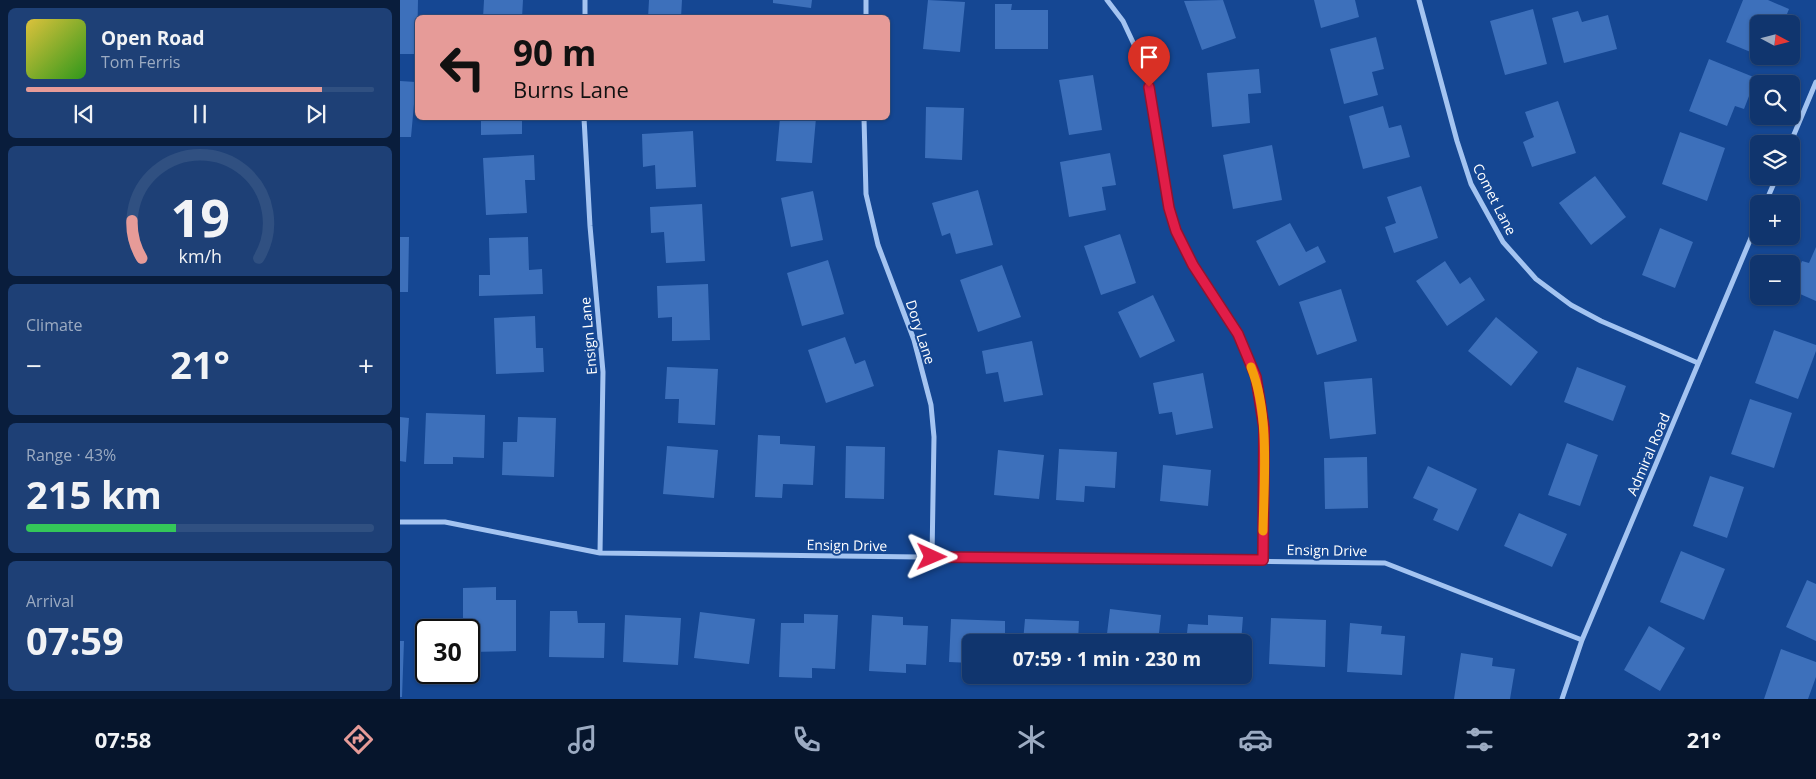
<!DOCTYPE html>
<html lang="en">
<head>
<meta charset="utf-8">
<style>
	body { margin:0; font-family:"Open Sans",sans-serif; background:#1e4076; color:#f1f3f6; height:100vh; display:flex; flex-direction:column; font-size:19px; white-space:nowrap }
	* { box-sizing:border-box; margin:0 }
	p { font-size:16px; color:#9cabc2 }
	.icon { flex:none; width:28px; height:28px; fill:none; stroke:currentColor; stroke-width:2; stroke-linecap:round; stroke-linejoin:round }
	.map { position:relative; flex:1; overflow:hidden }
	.side { display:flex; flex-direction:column; gap:8px; padding:8px; background:#091d3c; width:400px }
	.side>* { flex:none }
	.guide { position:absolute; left:15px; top:15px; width:475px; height:105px; border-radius:8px; box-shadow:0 1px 4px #0004,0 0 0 1px #305081; background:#e69b98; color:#111; overflow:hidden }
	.needle { width:32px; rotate:97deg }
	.controls { position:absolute; left:1350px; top:15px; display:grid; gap:10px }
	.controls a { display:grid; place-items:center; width:50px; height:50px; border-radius:8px; background:#10356e; box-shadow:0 1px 4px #0004,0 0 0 1px #305081; font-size:25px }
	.speed { position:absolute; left:15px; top:619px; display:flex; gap:10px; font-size:25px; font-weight:700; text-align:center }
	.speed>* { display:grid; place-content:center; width:65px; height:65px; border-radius:50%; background:#10356e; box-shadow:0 1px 4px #0004,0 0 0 1px #305081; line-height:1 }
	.speed .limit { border:2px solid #111; border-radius:8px; background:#fff; color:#111 }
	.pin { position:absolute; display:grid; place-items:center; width:42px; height:42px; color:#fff; margin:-51px -21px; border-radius:50% 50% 50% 0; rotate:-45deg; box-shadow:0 0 5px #0007 }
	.pin .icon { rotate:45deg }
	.me { position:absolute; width:55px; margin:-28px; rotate:91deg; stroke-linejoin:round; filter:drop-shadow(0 0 4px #0008) }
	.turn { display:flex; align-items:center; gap:18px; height:105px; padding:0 15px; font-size:22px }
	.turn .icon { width:65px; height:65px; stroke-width:2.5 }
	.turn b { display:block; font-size:35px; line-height:42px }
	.big { font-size:38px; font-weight:700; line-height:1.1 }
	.side .card { flex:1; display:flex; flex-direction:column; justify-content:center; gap:8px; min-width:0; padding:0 18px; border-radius:8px; background:#1e4076 }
	.side .dial { align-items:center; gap:0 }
	.dial svg { height:130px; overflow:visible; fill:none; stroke:#305081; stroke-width:7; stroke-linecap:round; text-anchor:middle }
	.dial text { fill:#f1f3f6; stroke:none }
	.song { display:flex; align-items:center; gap:15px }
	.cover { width:60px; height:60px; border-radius:8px; background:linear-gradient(135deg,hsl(50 70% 55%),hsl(110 70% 35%)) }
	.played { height:5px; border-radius:2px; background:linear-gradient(90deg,#e69b98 85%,#305081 85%) }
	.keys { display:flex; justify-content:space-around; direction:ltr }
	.heat { display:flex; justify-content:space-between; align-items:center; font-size:28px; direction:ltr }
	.charge { height:8px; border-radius:4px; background:linear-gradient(90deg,#34c759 43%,#305081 0) }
	.trip { position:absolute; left:562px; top:634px; width:290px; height:50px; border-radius:8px; background:#10356e; box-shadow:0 1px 4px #0004,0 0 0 1px #305081; font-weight:700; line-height:50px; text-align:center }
	.menu { display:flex; height:80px; justify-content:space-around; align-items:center; background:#06152c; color:#9cabc2 }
	.menu .icon { width:35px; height:35px }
	.menu .selected { color:#e69b98 }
	.menu b { font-size:22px; color:#f1f3f6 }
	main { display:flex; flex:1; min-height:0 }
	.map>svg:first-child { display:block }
	.building { fill:#3d70bb }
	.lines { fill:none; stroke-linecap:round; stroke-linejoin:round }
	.street { stroke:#a4c4f1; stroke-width:5 }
	.route-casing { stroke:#92132f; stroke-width:12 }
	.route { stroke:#e11d48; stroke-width:9 }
	.slow { stroke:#f59e0b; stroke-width:9 }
	.labels { text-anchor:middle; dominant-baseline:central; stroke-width:4; stroke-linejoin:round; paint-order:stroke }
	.street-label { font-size:14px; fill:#fff; stroke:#154793 }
</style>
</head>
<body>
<main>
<section class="side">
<div class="card">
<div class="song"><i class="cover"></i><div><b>Open Road</b><p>Tom Ferris</p></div></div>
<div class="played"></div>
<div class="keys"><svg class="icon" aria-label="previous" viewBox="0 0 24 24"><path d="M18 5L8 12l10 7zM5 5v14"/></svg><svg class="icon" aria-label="pause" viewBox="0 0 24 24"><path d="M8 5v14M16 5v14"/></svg><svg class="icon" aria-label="next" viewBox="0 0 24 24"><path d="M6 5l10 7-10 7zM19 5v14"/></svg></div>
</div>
<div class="card dial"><svg viewBox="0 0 100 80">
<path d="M14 69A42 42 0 1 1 86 69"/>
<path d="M14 69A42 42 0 0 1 8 46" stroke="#e69b98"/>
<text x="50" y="56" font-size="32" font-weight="700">19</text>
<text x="50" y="72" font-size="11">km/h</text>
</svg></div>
<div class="card"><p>Climate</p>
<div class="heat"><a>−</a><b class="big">21°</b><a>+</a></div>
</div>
<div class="card"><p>Range · 43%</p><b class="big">215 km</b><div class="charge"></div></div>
<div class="card"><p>Arrival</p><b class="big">07:59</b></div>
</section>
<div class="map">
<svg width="1416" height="699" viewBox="0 0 1416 699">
	<rect width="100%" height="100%" fill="#154793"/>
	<!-- building -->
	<path class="building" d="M 0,0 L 18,0 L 17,54 L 0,54 Z
		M 84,0 L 123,0 L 122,18 L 83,18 Z
		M 249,0 L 282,0 L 281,18 L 248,18 Z
		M 373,0 L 412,0 L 411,8 L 373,3 Z
		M 528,0 L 565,2 L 560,52 L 523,49 Z
		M 823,0 L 836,38 L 802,50 L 784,1 Z
		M 914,0 L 955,0 L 959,17 L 921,28 Z
		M 1343,0 L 1368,0 L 1389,9 L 1383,24 L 1359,24 L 1358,55 L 1326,42 Z
		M 595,4 L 612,4 L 611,10 L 648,10 L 648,49 L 595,49 Z
		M 1133,9 L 1147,64 L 1105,75 L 1090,21 Z
		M 1178,11 L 1182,22 L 1208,15 L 1217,49 L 1164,63 L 1152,18 Z
		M 976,37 L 984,69 L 972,72 L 978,95 L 944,104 L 930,49 Z
		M 1309,59 L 1356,78 L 1344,109 L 1335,106 L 1327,126 L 1289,111 Z
		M 859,69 L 861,93 L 848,94 L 850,123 L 812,127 L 807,73 Z
		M 693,75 L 702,130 L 669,135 L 659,80 Z
		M 0,81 L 16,82 L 11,137 L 0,137 Z
		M 1158,101 L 1176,153 L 1132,167 L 1123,142 L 1134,137 L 1125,112 Z
		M 983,106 L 989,128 L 1001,125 L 1010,157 L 963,169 L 949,116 Z
		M 526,107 L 564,108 L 562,160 L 525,158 Z
		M 81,118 L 122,118 L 122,134 L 81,135 Z
		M 380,118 L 416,118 L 412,163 L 376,161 Z
		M 293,131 L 296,187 L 256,189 L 255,165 L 243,167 L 242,134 Z
		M 1280,132 L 1325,148 L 1307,201 L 1262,184 Z
		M 872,145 L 882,200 L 833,209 L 823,155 Z
		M 710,153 L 716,185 L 702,187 L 706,210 L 669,217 L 660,162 Z
		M 134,155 L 135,180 L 125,180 L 127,213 L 86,215 L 83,158 Z
		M 1195,176 L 1226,217 L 1191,245 L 1159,203 Z
		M 1021,186 L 1038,238 L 994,253 L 985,227 L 996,223 L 987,197 Z
		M 578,190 L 593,245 L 556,254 L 550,233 L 542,236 L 532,203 Z
		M 413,191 L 423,240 L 391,247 L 381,198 Z
		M 302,204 L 305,261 L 266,263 L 264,232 L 251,233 L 250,207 Z
		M 890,223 L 906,252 L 918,246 L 926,262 L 879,286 L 856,241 Z
		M 1260,228 L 1293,242 L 1275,288 L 1242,275 Z
		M 720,234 L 736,283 L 701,295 L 684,246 Z
		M 0,237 L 9,237 L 8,292 L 0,292 Z
		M 128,237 L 129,270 L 142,269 L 143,294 L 79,296 L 79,275 L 90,275 L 89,238 Z
		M 1416,247 L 1416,301 L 1391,290 L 1391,286 L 1402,261 L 1409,263 Z
		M 428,260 L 444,314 L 402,326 L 387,273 Z
		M 1045,261 L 1060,284 L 1070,277 L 1085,300 L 1047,326 L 1016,281 Z
		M 602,265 L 621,317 L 578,332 L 560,280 Z
		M 308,284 L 310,340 L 272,341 L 272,317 L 258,318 L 257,286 Z
		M 941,289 L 957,341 L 917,355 L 899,302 Z
		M 753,295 L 775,341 L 740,358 L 718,312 Z
		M 135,316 L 136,348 L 143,348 L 144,372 L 96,374 L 94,318 Z
		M 1096,317 L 1138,352 L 1111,386 L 1068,351 Z
		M 1374,330 L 1416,345 L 1416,351 L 1398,399 L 1355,383 Z
		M 445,337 L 455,364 L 465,360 L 474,386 L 426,403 L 408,350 Z
		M 632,341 L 643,395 L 604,402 L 598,372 L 586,374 L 582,351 Z
		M 267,367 L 318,369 L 315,425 L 278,423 L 279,399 L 265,399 Z
		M 1177,367 L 1226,386 L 1213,421 L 1164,402 Z
		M 803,373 L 813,428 L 776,435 L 772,412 L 759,414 L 753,383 Z
		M 972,378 L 976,434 L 930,439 L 924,382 Z
		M 1350,399 L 1392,413 L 1374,468 L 1331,454 Z
		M 26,413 L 85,415 L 84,458 L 53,457 L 53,464 L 24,464 Z
		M 0,417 L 9,418 L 6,462 L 0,461 Z
		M 118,417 L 156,418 L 154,477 L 102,475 L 103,442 L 117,442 Z
		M 358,435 L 380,436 L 380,444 L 415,446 L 413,485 L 383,484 L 382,498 L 355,497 Z
		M 1167,443 L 1198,455 L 1180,506 L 1148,495 Z
		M 267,446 L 318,450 L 314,498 L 263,494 Z
		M 446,446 L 485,447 L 484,499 L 445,498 Z
		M 659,449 L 717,452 L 715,488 L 685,486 L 684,502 L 656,500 Z
		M 598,450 L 644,455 L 639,499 L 594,495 Z
		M 967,457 L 968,508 L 925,509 L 924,458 Z
		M 763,465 L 811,470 L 808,506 L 760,501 Z
		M 1028,466 L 1077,489 L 1058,531 L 1033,520 L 1038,509 L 1013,498 Z
		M 1310,476 L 1344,487 L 1327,538 L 1293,526 Z
		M 1119,513 L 1167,534 L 1152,567 L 1104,546 Z
		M 1281,551 L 1325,569 L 1304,620 L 1260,602 Z
		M 1407,580 L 1416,584 L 1416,641 L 1386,627 Z
		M 96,587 L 96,600 L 116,600 L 116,651 L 69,652 L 69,630 L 63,630 L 63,588 Z
		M 710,609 L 761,615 L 758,642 L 706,642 Z
		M 150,611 L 177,611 L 178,623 L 205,623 L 204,658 L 149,657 Z
		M 300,612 L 355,619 L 349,664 L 294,658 Z
		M 404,614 L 438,615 L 435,669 L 412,668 L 412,678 L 379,677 L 381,623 L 404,623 Z
		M 225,615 L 281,618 L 278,665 L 223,662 Z
		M 472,615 L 503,617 L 503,625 L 528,626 L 526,665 L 506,664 L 506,673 L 469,671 Z
		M 808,615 L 843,617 L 841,642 L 786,642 L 788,624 L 808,625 Z
		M 871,618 L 926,620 L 925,667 L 869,664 Z
		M 551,619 L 605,621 L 605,642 L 571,642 L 571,663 L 549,662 Z
		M 625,619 L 679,621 L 678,642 L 623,642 Z
		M 950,623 L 982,626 L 981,634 L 1005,636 L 1002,675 L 947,672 Z
		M 1249,626 L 1285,648 L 1260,691 L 1224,670 Z
		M 0,641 L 4,641 L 2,697 L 0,697 Z
		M 1381,649 L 1416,662 L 1416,677 L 1408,699 L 1364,699 Z
		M 1061,653 L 1093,658 L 1092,666 L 1115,669 L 1110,699 L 1054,699 Z"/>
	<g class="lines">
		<!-- street -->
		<path class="street" d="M 707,0 L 723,21 L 746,70 L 769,208 L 776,231 L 793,265 L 838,334 L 856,377 L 864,428 L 863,560
			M 1019,0 L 1057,141 L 1071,184 L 1103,242 L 1136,279 L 1171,305 L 1201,321 L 1298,363
			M 185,18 L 185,0
			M 466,18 L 466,0
			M 184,118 L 190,226 L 203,372 L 200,553
			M 464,118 L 466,194 L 478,245 L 514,340 L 531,405 L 534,437 L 532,557
			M 1390,144 L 1416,82
			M 1365,204 L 1377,176
			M 0,522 L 45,522 L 200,553 L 985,563 L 1182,640
			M 1162,699 L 1182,640 L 1359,219"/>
	</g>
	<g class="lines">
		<!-- route casing -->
		<g class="route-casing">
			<path id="route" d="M 532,557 L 863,560 L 864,428 L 856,377 L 838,334 L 793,265 L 776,231 L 769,208 L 749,87"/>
		</g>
		<!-- route -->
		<use href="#route" class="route"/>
		<!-- slow -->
		<path class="slow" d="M 851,367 C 870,414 864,481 863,531"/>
	</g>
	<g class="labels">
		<!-- street labels -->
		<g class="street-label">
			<text transform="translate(1095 199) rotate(63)">Comet Lane</text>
			<text transform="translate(521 332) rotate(72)">Dory Lane</text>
			<text transform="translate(188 336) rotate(-95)">Ensign Lane</text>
			<text transform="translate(1248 454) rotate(-67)">Admiral Road</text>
			<text transform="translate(447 545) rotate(1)">Ensign Drive</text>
			<text transform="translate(927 550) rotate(1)">Ensign Drive</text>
		</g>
	</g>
</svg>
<div class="controls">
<a><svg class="needle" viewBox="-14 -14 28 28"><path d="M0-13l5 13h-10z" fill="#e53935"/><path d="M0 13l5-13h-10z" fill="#9cabc2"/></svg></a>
<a><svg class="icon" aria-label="search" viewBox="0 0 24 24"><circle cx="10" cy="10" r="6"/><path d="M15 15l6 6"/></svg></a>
<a><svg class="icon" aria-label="layers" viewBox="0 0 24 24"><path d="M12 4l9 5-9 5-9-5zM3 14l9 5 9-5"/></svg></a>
<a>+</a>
<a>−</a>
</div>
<div class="speed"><div class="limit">30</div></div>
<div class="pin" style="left:749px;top:87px;background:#d93025"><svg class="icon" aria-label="arrive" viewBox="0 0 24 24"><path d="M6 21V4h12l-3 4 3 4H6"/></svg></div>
<svg class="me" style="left:532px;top:557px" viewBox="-20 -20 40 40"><path d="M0-17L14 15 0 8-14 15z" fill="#e11d48" stroke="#fff" stroke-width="4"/></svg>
<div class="trip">07:59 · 1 min · 230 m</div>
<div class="guide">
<div class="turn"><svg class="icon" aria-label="left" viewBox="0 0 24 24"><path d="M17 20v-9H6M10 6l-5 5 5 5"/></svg><div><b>90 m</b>Burns Lane</div></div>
</div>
</div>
</main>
<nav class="menu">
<b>07:58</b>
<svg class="icon selected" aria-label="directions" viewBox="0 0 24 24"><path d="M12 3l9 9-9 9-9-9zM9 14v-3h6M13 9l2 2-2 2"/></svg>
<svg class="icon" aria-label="music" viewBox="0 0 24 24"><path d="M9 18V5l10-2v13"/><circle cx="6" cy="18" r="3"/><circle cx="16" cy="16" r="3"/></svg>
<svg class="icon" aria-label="phone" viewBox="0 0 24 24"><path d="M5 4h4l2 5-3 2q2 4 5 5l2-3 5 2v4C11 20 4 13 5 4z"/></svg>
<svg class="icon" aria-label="climate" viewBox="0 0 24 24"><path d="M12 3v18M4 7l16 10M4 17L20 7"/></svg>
<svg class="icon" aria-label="car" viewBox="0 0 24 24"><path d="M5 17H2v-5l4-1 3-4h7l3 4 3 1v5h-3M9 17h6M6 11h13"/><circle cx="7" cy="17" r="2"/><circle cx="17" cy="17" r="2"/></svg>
<svg class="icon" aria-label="filters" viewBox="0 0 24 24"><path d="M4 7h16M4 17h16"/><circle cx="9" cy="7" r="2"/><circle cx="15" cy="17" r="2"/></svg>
<b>21°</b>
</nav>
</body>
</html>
